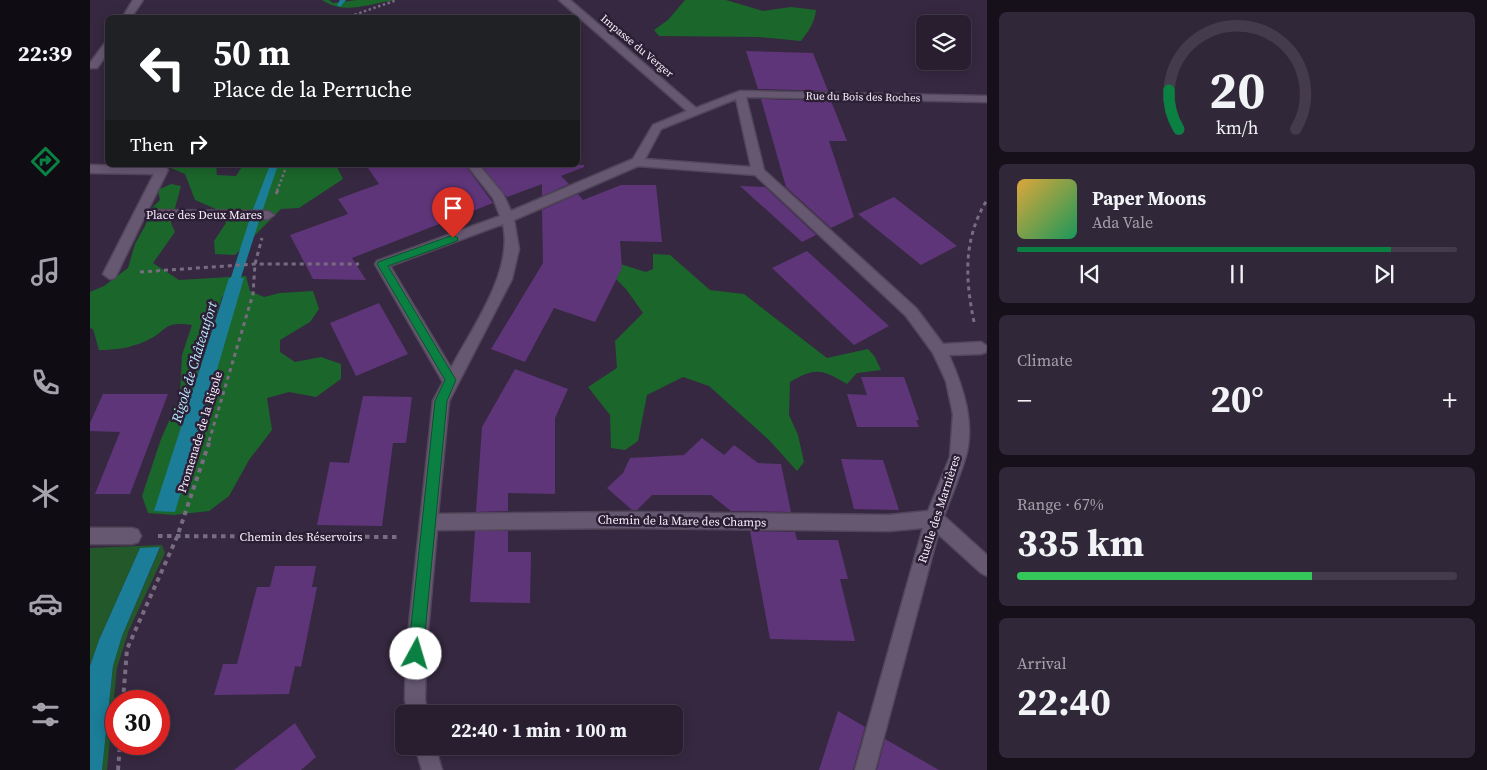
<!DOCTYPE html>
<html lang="en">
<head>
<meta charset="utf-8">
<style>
	body { margin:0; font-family:"Source Serif 4",serif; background:#302738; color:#f1f3f6; height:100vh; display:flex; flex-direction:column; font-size:19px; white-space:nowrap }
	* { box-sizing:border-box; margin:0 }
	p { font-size:16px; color:#a5a2ab }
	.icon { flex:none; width:28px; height:28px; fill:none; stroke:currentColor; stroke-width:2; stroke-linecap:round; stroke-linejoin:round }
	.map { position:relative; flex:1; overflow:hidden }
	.details { display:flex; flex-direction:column; gap:12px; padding:12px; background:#16101a; width:500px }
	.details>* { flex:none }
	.banner { position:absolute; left:15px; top:15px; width:475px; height:152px; border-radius:8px; box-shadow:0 2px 12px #0003,0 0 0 1px #443c4c; background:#202124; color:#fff; overflow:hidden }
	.fabs { position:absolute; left:826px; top:15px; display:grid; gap:10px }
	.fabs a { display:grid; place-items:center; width:55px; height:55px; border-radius:8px; background:#281e30; box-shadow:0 2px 12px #0003,0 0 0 1px #443c4c; font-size:25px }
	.speed { position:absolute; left:15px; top:690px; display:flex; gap:10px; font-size:25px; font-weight:700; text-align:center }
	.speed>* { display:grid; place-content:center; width:65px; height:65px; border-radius:50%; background:#281e30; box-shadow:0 2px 12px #0003,0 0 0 1px #443c4c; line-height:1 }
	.speed .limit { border:8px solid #d22; background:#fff; color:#111 }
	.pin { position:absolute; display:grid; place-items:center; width:42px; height:42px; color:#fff; margin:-51px -21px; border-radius:50% 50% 50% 0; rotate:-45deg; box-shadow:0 0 5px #0007 }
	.pin .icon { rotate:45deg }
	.me { position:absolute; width:55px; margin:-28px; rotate:6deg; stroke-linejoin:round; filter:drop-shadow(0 0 4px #0008) }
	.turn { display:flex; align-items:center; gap:18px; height:105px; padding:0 25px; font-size:22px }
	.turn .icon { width:65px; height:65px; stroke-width:2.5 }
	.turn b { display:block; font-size:35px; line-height:42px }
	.then { display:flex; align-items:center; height:48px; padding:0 25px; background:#0003; gap:10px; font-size:19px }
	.big { font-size:38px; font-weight:700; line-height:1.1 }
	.details .card { flex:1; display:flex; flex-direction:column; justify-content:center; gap:8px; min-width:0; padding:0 18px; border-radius:8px; background:#302738 }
	.details .dial { align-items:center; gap:0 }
	.dial svg { height:130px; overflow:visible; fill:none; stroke:#443c4c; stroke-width:7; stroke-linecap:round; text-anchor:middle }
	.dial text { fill:#f1f3f6; stroke:none }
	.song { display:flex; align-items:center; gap:15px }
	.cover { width:60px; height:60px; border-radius:8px; background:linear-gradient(135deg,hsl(40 70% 55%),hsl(150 70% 35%)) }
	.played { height:5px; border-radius:2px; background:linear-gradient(90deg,#0b8043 85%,#443c4c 85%) }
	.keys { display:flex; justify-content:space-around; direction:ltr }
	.heat { display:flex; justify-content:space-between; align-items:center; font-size:28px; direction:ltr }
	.charge { height:8px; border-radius:4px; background:linear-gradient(90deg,#34c759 67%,#443c4c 0) }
	.trip { position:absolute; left:305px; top:705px; width:288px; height:50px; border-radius:8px; background:#281e30; box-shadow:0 2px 12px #0003,0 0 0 1px #443c4c; font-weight:700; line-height:50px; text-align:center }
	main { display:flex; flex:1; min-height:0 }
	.dock { display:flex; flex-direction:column; width:90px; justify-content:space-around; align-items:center; background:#100c13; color:#a5a2ab }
	.dock .icon { width:35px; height:35px }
	.dock .on { color:#0b8043 }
	.dock b { font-size:22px; color:#f1f3f6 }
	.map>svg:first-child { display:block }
	.green { fill:#23582b }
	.forest { fill:#1b662b; fill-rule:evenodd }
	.water { fill:#1b7d98 }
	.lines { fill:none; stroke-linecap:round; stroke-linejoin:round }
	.stream { fill:#1b7d98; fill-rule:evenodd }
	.building { fill:#5f3579 }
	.minor-casing { stroke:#52465a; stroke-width:3 }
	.path-far2 { stroke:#786c80; stroke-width:2.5; stroke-dasharray:2.5 2.5; stroke-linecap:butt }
	.path-far1 { stroke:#786c80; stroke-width:3; stroke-dasharray:4 4; stroke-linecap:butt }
	.path { stroke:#786c80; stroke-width:4; stroke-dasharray:4.5 4.5; stroke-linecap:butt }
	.minor { fill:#675872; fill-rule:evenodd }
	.route { fill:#0b8043; stroke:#07532c }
	.labels { text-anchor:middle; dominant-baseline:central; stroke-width:5; stroke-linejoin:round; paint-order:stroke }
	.far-street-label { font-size:11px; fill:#f8f1fd; stroke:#2c1e35 }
	.street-label { font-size:12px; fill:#f8f1fd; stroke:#2c1e35 }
	.water-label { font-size:14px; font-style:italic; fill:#b8ecff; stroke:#2c1e35 }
</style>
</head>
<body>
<main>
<nav class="dock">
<b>22:39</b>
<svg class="icon on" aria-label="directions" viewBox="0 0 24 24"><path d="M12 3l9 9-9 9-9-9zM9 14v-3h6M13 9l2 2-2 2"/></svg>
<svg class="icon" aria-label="music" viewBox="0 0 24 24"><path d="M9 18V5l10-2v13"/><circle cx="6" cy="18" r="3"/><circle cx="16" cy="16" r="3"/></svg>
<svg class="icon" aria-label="phone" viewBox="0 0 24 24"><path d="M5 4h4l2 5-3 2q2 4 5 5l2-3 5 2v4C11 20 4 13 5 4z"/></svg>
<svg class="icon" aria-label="climate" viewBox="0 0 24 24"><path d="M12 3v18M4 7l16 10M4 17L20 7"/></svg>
<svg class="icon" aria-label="car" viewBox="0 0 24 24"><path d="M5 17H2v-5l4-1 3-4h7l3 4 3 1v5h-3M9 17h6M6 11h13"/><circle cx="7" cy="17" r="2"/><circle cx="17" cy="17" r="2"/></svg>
<svg class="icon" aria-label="filters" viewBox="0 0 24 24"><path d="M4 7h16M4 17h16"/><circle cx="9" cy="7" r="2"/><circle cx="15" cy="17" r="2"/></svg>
</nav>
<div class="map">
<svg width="897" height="770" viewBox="0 0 897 770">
	<rect width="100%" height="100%" fill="#362840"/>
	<!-- green -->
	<path class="green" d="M 72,545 L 75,553 L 39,630 L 27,668 L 17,770 L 12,770 L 23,666 L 32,636 L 70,548 L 50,548 L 9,640 L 0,666 L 0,548 Z"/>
	<!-- forest -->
	<path class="forest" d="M 232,0 L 239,0 L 243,3 L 267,0 L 306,0 C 279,3 256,16 232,0 Z
		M 595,0 L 636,0 L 673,11 L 701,7 L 726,10 C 725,22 718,32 711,41 L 668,37 L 569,36 L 564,30 L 578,20 Z
		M 74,165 L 126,165 L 127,175 L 146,176 L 153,165 L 243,165 L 247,167 L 253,179 L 209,208 L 191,209 L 145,255 L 125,254 L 124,241 L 136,223 L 128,210 L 105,200 L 95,174 Z
		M 81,184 L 91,186 L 81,223 L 85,232 L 63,263 L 89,280 L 156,276 L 160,291 L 174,297 L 190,293 L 223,291 L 229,309 L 220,322 L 190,340 L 190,352 L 205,362 L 231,357 L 251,364 L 251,379 L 226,397 L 199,392 L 177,398 L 182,430 L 159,460 L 139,496 L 119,511 L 84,515 L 58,513 L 52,496 L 71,439 L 90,396 L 92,355 L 102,325 C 71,321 79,331 56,341 C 40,348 26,350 9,350 L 3,329 L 0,328 L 0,292 L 14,286 L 38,268 L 45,244 L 55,226 L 62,208 L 70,200 L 68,190 ZM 153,278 L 85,511 L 65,511 L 132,297 Z
		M 563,254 L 580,255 L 620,290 L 654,294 L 737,358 L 778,349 L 785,357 L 791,370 L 767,373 L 757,384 C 733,370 726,366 700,382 L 699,415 L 708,435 L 714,462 L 707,471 L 679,440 L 619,386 L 593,377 L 557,395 L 548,441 L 535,450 L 521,448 L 520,415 L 498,387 L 527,368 L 525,341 L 553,313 L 536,289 L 518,271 L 530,264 L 556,272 L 563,269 Z"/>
	<!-- water -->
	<path class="water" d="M 139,278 L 154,278 L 85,512 L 64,511 Z
		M 70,547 L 32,636 L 23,666 L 12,770 L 0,770 L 0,666 L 9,640 L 50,548 Z"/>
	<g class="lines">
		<!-- stream -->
		<path class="stream" d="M 250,0 L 256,0 L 250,7 L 247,5 Z
			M 180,165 L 188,165 L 172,212 L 167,215 L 164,214 L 162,212 Z
			M 165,215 L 170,218 L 146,293 L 141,297 L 137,296 L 136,293 L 160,218 Z"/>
	</g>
	<!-- building -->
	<path class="building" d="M 656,51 L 723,53 L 738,91 L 668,89 Z
		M 671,99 L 741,101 L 757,141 L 739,141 L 764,217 L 741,228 L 696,187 Z
		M 276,165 L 375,165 L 403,203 L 262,258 L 276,280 L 223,279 L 200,235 L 258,214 L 248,199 L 289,184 Z
		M 391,165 L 494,165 L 494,167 L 471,176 L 479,184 L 452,196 L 452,184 L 417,197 Z
		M 531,185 L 566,185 L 572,242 L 530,241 L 532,268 L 505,322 L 464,308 L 435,362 L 401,349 L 453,263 L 452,210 L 488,194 L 493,200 Z
		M 650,186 L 675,187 L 726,235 L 712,242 Z
		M 804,197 L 867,246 L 831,265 L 768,214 Z
		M 717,251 L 728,261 L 799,326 L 764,345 L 682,268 Z
		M 289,303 L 318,354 L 266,376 L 240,323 Z
		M 425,369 L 478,389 L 465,418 L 465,494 L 418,493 L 418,511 L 386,512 L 392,427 Z
		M 771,377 L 814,377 L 829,420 L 826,420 L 829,427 L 767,427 L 757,394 L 777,395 Z
		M 13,394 L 78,394 L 40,494 L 5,494 L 30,432 L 0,431 L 0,423 Z
		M 273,396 L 322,397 L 316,443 L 303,443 L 292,526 L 227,525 L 240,462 L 259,463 Z
		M 612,438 L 634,455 L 644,445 L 668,463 L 691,464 L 701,512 L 641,511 L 621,495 L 562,495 L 547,510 L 542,510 L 517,488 L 533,473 L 540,458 L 594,455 Z
		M 751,459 L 793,460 L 809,510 L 764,509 Z
		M 385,531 L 418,531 L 418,552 L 441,552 L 440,603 L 380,602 Z
		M 660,531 L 705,532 L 707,540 L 748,540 L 758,579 L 750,579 L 765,641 L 680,639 Z
		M 185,566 L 226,566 L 222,587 L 227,587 L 211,667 L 205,666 L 199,694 L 124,695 L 133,664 L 147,664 L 167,587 L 180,587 Z
		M 748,711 L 775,727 L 763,770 L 729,770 Z
		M 205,723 L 226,757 L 211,770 L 144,770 Z
		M 795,739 L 849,770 L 787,770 Z"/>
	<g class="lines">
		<!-- minor casing -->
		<g class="minor-casing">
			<path id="minor" d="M 43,0 L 53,0 L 41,18 L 32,18 Z
				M 469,0 L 480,0 L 606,108 L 650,91 L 897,96 L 897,102 L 656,97 L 674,170 L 826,308 L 853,344 L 891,342 L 897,346 L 896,352 L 891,354 L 859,355 C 873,387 886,424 875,459 C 869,478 861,497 854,516 L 897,555 L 897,576 L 891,573 L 848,534 L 785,770 L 765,770 L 833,528 L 799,531 L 536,528 L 347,530 L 336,654 L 335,700 L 338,714 L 318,714 L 315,700 L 316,654 L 330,522 L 343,401 L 353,382 L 285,264 L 287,261 L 410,216 L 403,198 L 377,165 L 389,165 L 413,194 L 421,211 L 543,159 L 563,125 L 597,111 ZM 646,99 L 661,167 L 555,159 L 571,129 ZM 548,166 L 665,175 L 816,316 L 843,353 L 856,381 L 863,414 L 860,457 L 838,511 L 799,515 L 536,512 L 348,514 L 359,401 L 422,279 L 429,249 L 424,220 ZM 413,224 C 424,271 382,328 361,368 L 300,266 Z
				M 18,42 L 18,53 L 7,68 L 0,68 L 0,63 L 15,43 Z
				M 0,165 L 76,167 L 78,170 L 58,210 L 178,211 L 184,215 L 178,219 L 54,218 L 25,278 L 20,279 L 13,274 L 64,174 L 0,173 Z
				M 0,528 L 42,528 L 48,530 L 51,536 L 48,542 L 42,544 L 0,544 Z
				M 325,746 L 345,746 L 352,770 L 332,770 Z"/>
		</g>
		<!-- path-far2 -->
		<path class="path-far2" d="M 255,18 L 307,0
			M 187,191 L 197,165"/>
		<!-- path-far1 -->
		<path class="path-far1" d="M 186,194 L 188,190
			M 50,272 L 165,264 L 269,264
			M 884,322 C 875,278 873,239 897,200
			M 119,441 L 163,294 L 165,264 L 172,238"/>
		<!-- path -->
		<path class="path" d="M 68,536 L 310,537
			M 33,701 L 37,649 L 87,537 L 120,440
			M 28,770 L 30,744"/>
		<!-- minor -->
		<use href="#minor" class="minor"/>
	</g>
	<!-- route -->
	<path class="route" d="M 363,235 L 368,238 L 367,241 L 298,266 L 366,380 L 357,401 L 333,654 L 331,659 L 326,661 L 320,659 L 318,654 L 345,401 L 355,380 L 287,264 L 288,262 Z"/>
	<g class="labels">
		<!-- far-street labels -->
		<g class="far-street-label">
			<text transform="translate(547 46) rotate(40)">Impasse du Verger</text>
			<text transform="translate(773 97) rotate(1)">Rue du Bois des Roches</text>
		</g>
		<!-- street labels -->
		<g class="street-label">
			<text x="114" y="215">Place des Deux Mares</text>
			<text transform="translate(110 432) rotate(-73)">Promenade de la Rigole</text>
			<text transform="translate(849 509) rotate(-72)">Ruelle des Marnières</text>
			<text transform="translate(592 521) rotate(1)">Chemin de la Mare des Champs</text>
			<text x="211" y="537">Chemin des Réservoirs</text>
		</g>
		<!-- water labels -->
		<g class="water-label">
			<text transform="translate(104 362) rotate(-73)">Rigole de Châteaufort</text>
		</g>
	</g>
</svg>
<div class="fabs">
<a><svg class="icon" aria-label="layers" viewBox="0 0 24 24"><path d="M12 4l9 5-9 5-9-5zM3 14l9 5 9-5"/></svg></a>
</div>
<div class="speed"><div class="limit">30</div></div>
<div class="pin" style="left:363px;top:238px;background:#d93025"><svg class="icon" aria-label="arrive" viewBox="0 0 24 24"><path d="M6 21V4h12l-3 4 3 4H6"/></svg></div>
<svg class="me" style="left:326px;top:654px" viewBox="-20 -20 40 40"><circle r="19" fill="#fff"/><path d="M0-13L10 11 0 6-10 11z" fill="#0b8043"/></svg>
<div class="trip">22:40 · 1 min · 100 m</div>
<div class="banner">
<div class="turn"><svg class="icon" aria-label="left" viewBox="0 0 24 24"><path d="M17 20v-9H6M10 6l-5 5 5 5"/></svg><div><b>50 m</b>Place de la Perruche</div></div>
<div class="then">Then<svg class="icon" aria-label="right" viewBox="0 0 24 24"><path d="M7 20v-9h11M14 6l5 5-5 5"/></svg></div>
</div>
</div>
<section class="details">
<div class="card dial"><svg viewBox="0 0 100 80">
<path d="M14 69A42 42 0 1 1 86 69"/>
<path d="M14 69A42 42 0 0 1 8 45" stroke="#0b8043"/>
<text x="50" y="56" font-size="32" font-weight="700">20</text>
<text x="50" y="72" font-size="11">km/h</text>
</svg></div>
<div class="card">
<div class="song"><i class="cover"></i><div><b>Paper Moons</b><p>Ada Vale</p></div></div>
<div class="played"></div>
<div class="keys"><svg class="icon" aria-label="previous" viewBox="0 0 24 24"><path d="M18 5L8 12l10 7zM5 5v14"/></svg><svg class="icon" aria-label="pause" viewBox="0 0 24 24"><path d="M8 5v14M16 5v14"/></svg><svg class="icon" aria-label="next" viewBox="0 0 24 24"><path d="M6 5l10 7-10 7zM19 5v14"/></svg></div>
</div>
<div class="card"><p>Climate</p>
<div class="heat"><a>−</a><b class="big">20°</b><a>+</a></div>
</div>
<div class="card"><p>Range · 67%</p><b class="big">335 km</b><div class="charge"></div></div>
<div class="card"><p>Arrival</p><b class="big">22:40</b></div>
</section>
</main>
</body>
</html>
